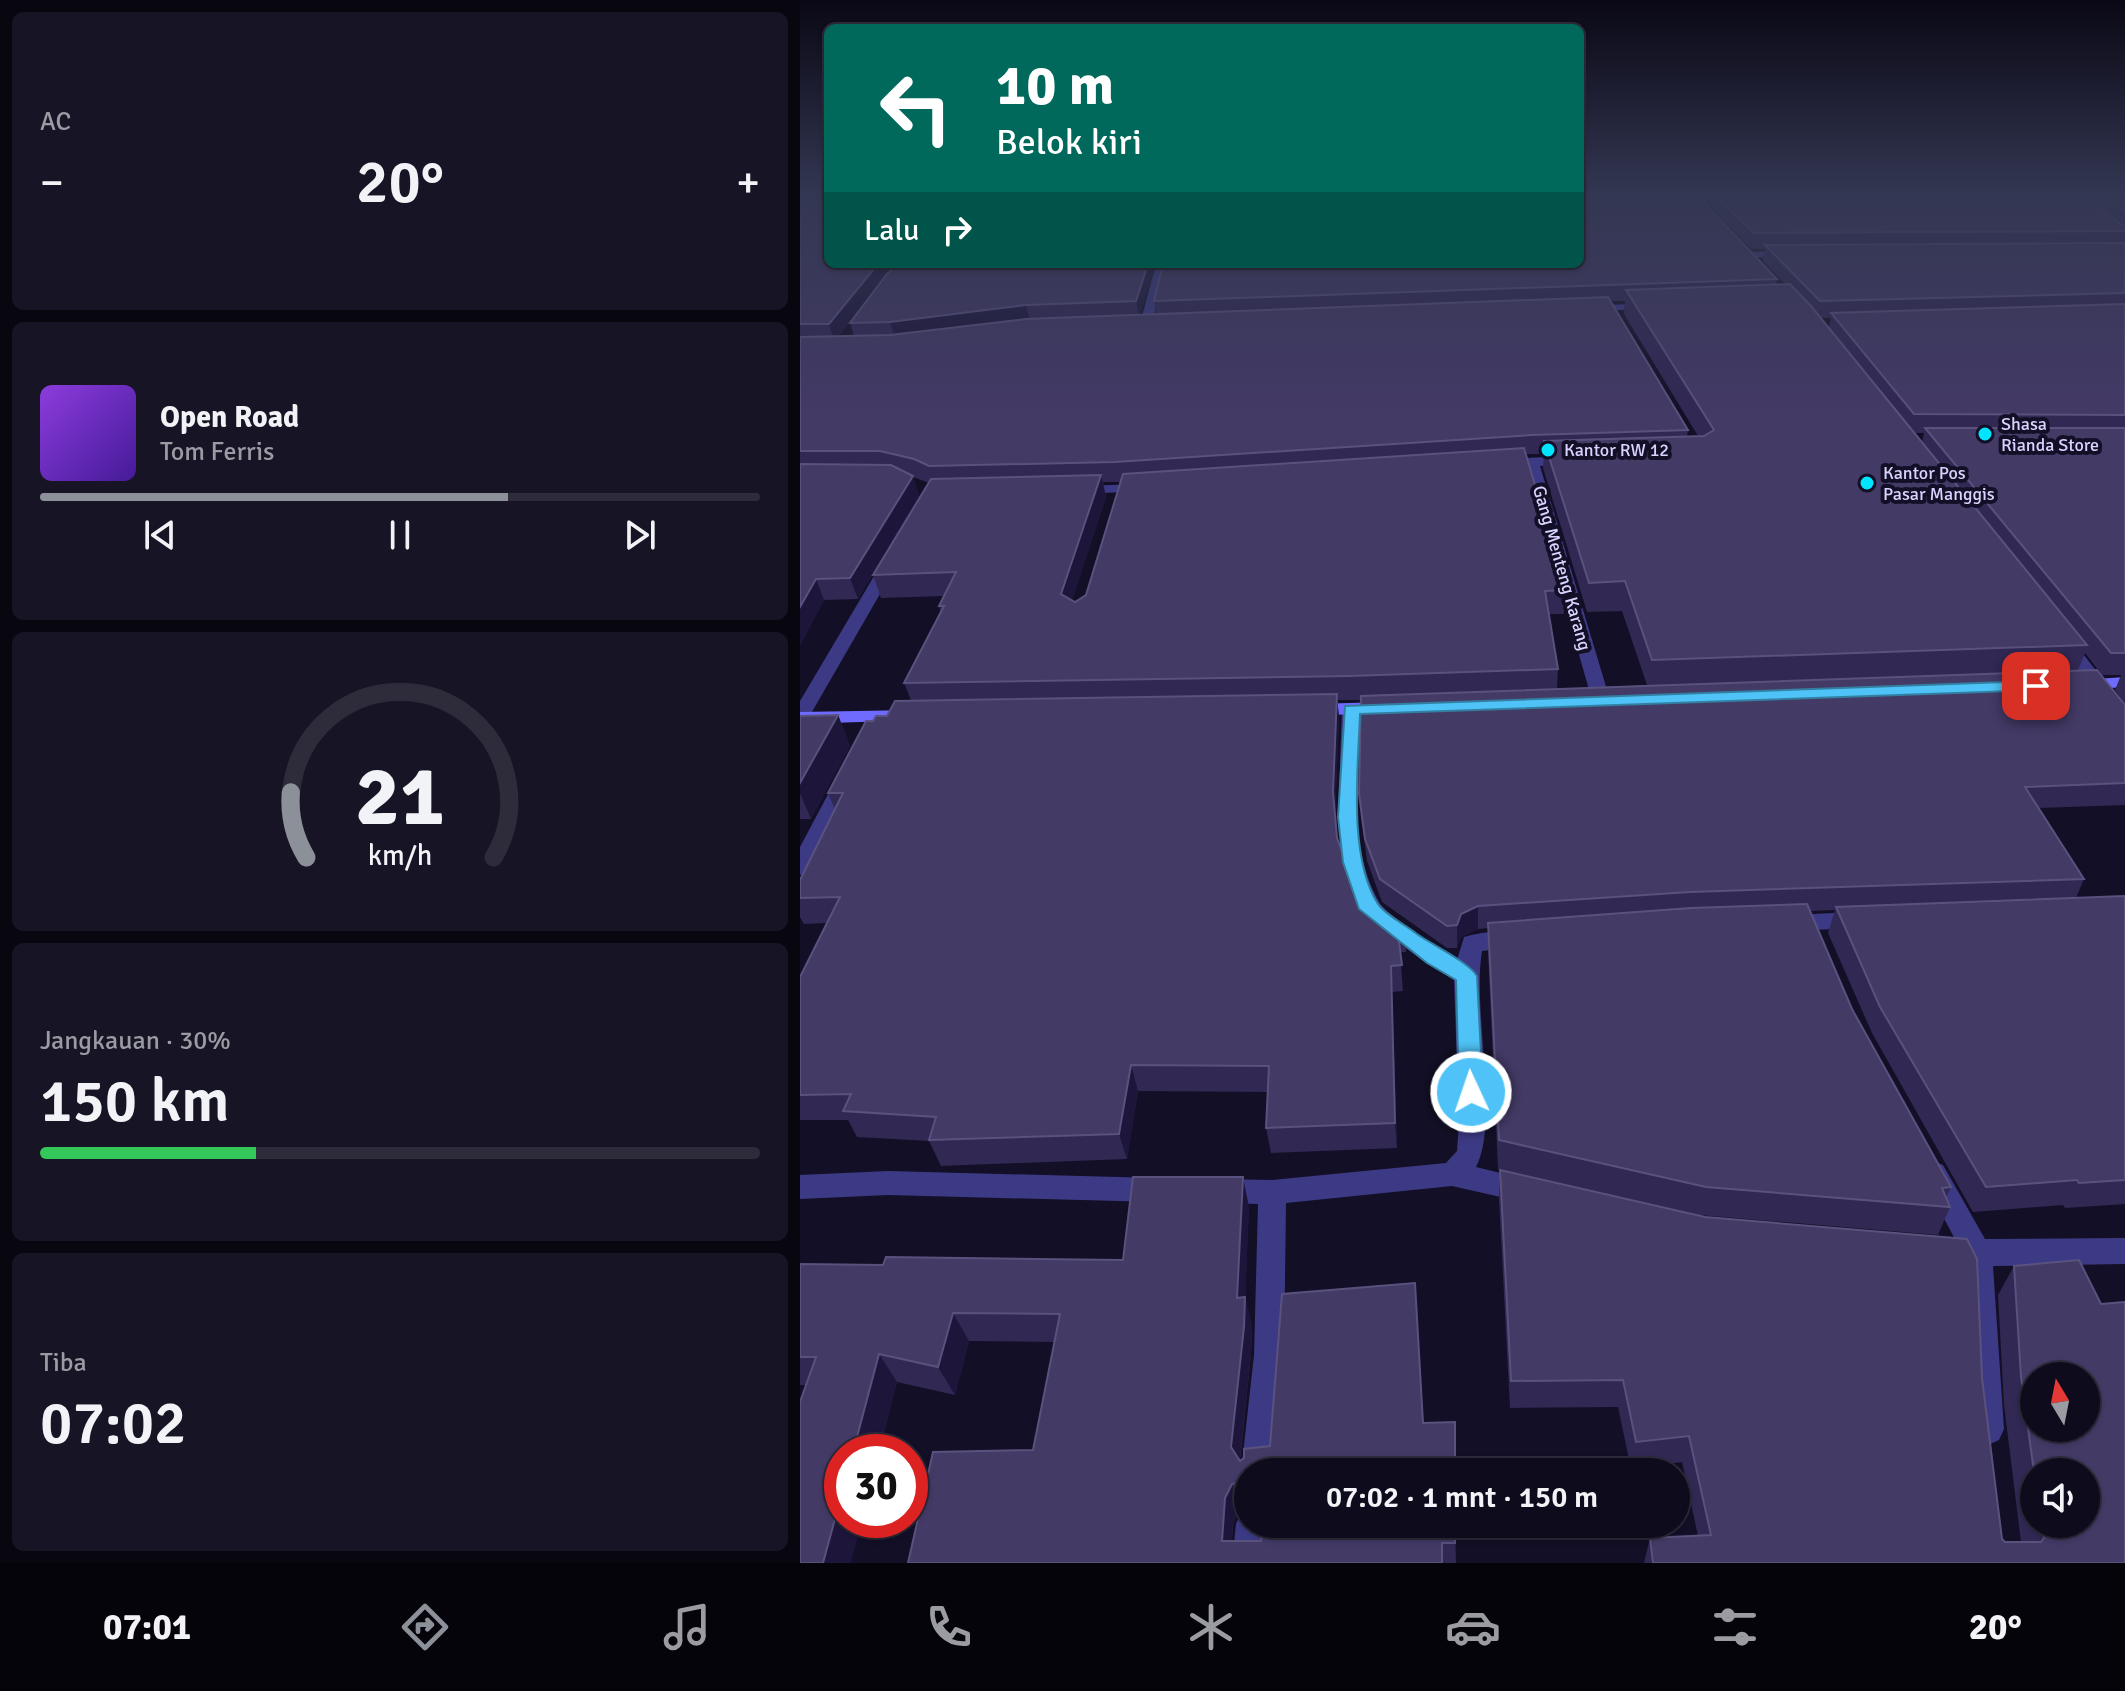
<!DOCTYPE html>
<html lang="id">
<head>
<meta charset="utf-8">
<style>
	body { margin:0; font-family:Signika,sans-serif; background:#171425; color:#f1f3f6; height:100vh; display:flex; flex-direction:column; font-size:30px; white-space:nowrap }
	* { box-sizing:border-box; margin:0 }
	p { font-size:26px; color:#9b9ba3 }
	.icon { flex:none; width:44px; height:44px; fill:none; stroke:currentColor; stroke-width:2; stroke-linecap:round; stroke-linejoin:round }
	.map { position:relative; flex:1; overflow:hidden }
	.sheet { display:flex; flex-direction:column; gap:12px; padding:12px; background:#08060f; width:800px }
	.sheet>* { flex:none }
	.hud { position:absolute; left:24px; top:24px; width:760px; height:244px; border-radius:12px; box-shadow:0 2px 6px #0004,0 0 0 2px #2e2b3b; background:#00695c; color:#fff; overflow:hidden }
	.needle { width:52px; rotate:350deg }
	.buttons { position:absolute; left:1220px; top:1362px; display:grid; gap:16px }
	.buttons a { display:grid; place-items:center; width:80px; height:80px; border-radius:50%; background:#0e0b1c; box-shadow:0 2px 6px #0004,0 0 0 2px #2e2b3b; font-size:40px }
	.speed { position:absolute; left:24px; top:1434px; display:flex; gap:16px; font-size:40px; font-weight:700; text-align:center }
	.speed>* { display:grid; place-content:center; width:104px; height:104px; border-radius:50%; background:#0e0b1c; box-shadow:0 2px 6px #0004,0 0 0 2px #2e2b3b; line-height:1 }
	.speed .limit { border:12px solid #d22; background:#fff; color:#111 }
	.pin { position:absolute; display:grid; place-items:center; width:68px; height:68px; color:#fff; margin:-34px; border-radius:16px; box-shadow:0 4px 12px #0006 }
	.me { position:absolute; width:88px; margin:-44px; rotate:357deg; stroke-linejoin:round; filter:drop-shadow(0 0 6px #0008) }
	.turn { display:flex; align-items:center; gap:28px; height:168px; padding:0 40px; font-size:36px }
	.turn .icon { width:104px; height:104px; stroke-width:2.5 }
	.turn b { display:block; font-size:56px; line-height:68px }
	.then { display:flex; align-items:center; height:76px; padding:0 40px; background:#0003; gap:16px; font-size:30px }
	.big { font-size:60px; font-weight:600; line-height:1.1 }
	.sheet .tile { flex:1; display:flex; flex-direction:column; justify-content:center; gap:12px; min-width:0; padding:0 28px; border-radius:12px; background:#171425 }
	.sheet .dial { align-items:center; gap:0 }
	.dial svg { height:208px; overflow:visible; fill:none; stroke:#2e2b3b; stroke-width:7; stroke-linecap:round; text-anchor:middle }
	.dial text { fill:#f1f3f6; stroke:none }
	.song { display:flex; align-items:center; gap:24px }
	.cover { width:96px; height:96px; border-radius:12px; background:linear-gradient(135deg,hsl(270 70% 55%),hsl(260 70% 35%)) }
	.played { height:8px; border-radius:4px; background:linear-gradient(90deg,#8c9099 65%,#2e2b3b 65%) }
	.keys { display:flex; justify-content:space-around; direction:ltr }
	.heat { display:flex; justify-content:space-between; align-items:center; font-size:44px; direction:ltr }
	.charge { height:12px; border-radius:6px; background:linear-gradient(90deg,#34c759 30%,#2e2b3b 0) }
	.trip { position:absolute; left:434px; top:1458px; width:456px; height:80px; border-radius:40px; background:#0e0b1c; box-shadow:0 2px 6px #0004,0 0 0 2px #2e2b3b; font-weight:600; line-height:80px; text-align:center }
	.dock { display:flex; height:128px; justify-content:space-around; align-items:center; background:#06040b; color:#9b9ba3 }
	.dock .icon { width:56px; height:56px }
	.dock .current { color:#8c9099 }
	.dock b { font-size:36px; color:#f1f3f6 }
	main { display:flex; flex:1; min-height:0 }
	.map>svg:first-child { display:block }
	.lines { fill:none; stroke-linecap:round; stroke-linejoin:round }
	.street { fill:#3d3a85; fill-rule:evenodd }
	.secondary { fill:#6f6bff; fill-rule:evenodd }
	.wall { fill:#312854; fill-rule:evenodd }
	.shaded-wall { fill:#1d163a }
	.building { fill:#433a66; stroke:#5a527e; stroke-width:2; fill-rule:evenodd }
	.route { fill:#4fc3f7; stroke:#337fa1; stroke-width:2 }
	.poi-dot { fill:#00e5ff; stroke:#130f26; stroke-width:3 }
	.labels { text-anchor:middle; dominant-baseline:central; stroke-width:8; stroke-linejoin:round; paint-order:stroke }
	.far-poi-label { font-size:18px; fill:#d9d4ff; stroke:#130f26; text-anchor:start }
	.far-street-label { font-size:18px; fill:#d9d4ff; stroke:#130f26 }
</style>
</head>
<body>
<main>
<section class="sheet">
<div class="tile"><p>AC</p>
<div class="heat"><a>−</a><b class="big">20°</b><a>+</a></div>
</div>
<div class="tile">
<div class="song"><i class="cover"></i><div><b>Open Road</b><p>Tom Ferris</p></div></div>
<div class="played"></div>
<div class="keys"><svg class="icon" aria-label="previous" viewBox="0 0 24 24"><path d="M18 5L8 12l10 7zM5 5v14"/></svg><svg class="icon" aria-label="pause" viewBox="0 0 24 24"><path d="M8 5v14M16 5v14"/></svg><svg class="icon" aria-label="next" viewBox="0 0 24 24"><path d="M6 5l10 7-10 7zM19 5v14"/></svg></div>
</div>
<div class="tile dial"><svg viewBox="0 0 100 80">
<path d="M14 69A42 42 0 1 1 86 69"/>
<path d="M14 69A42 42 0 0 1 8 44" stroke="#8c9099"/>
<text x="50" y="56" font-size="32" font-weight="700">21</text>
<text x="50" y="72" font-size="11">km/h</text>
</svg></div>
<div class="tile"><p>Jangkauan · 30%</p><b class="big">150 km</b><div class="charge"></div></div>
<div class="tile"><p>Tiba</p><b class="big">07:02</b></div>
</section>
<div class="map">
<svg width="1325" height="1563" viewBox="0 0 1325 1563">
	<rect width="100%" height="100%" fill="#130f26"/>
	<g class="lines">
		<!-- street -->
		<path class="street" d="M 1256,195 L 1325,195 L 1325,201 L 1257,201 L 1252,198 Z
			M 990,251 L 995,254 L 994,256 L 946,258 L 941,255 L 946,252 Z
			M 356,264 L 366,264 L 352,324 L 346,328 L 340,324 Z
			M 854,304 L 854,308 L 850,309 L 787,311 L 781,308 L 787,305 Z
			M 771,456 L 776,457 L 776,463 L 740,466 L 810,700 L 801,706 L 792,700 L 725,466 L 703,467 L 696,463 L 703,459 Z
			M 343,484 L 350,488 L 348,491 L 280,494 L 273,490 L 280,486 Z
			M 91,556 L 99,561 L 9,717 L 0,723 L 0,701 L 83,561 Z
			M 1264,636 L 1270,637 L 1325,708 L 1325,727 L 1318,725 L 1255,641 Z
			M 551,703 L 560,709 C 559,770 547,847 579,902 C 586,915 642,951 657,960 L 664,937 C 680,932 706,929 722,934 L 725,940 L 722,946 L 682,951 C 672,1010 700,1121 676,1167 L 737,1182 L 741,1191 L 737,1200 L 727,1203 L 652,1186 L 486,1203 L 484,1355 L 473,1472 L 448,1472 L 448,1484 L 441,1472 L 454,1355 L 458,1204 L 420,1203 L 410,1200 L 406,1191 L 410,1182 L 420,1179 L 472,1180 L 646,1163 L 657,1151 L 659,1122 L 654,980 L 626,963 L 562,915 L 559,909 L 542,862 L 538,817 L 542,709 Z
			M 44,776 L 54,783 L 8,872 L 0,875 L 0,847 L 34,783 Z
			M 1057,912 L 1065,914 L 1068,920 L 1065,926 L 1057,928 L 989,931 L 981,929 L 978,923 L 981,917 L 989,915 Z
			M 1133,1161 L 1143,1165 L 1185,1239 L 1325,1238 L 1325,1264 L 1193,1266 L 1204,1429 L 1199,1440 L 1188,1445 L 1177,1440 L 1172,1429 L 1164,1266 L 1155,1262 L 1151,1253 L 1157,1243 L 1120,1173 L 1123,1165 Z
			M 88,1171 L 356,1178 L 366,1181 L 370,1190 L 366,1199 L 356,1202 L 88,1195 L 0,1199 L 0,1175 Z
			M 448,1509 L 448,1524 L 470,1524 L 466,1563 L 432,1563 L 436,1524 L 441,1512 Z"/>
		<!-- secondary -->
		<path class="secondary" d="M 1325,677 L 1325,687 L 1281,690 L 1272,685 L 1281,680 Z
			M 585,702 L 592,704 L 594,708 L 592,712 L 513,716 L 504,710 L 513,704 Z
			M 114,710 L 123,716 L 121,720 L 0,724 L 0,712 Z"/>
	</g>
	<!-- wall -->
	<path class="wall" d="M 0,195 L 28,195 L 28,264 L 355,264 L 340,314 L 356,314 L 354,301 L 908,207 L 977,279 L 976,285 L 986,285 L 963,261 L 965,249 L 951,249 L 918,215 L 908,195 L 1281,195 L 1289,201 L 1291,195 L 1325,195 L 1325,704 L 1315,690 L 1321,675 L 1302,675 L 1285,653 L 1278,670 L 1325,705 L 1325,805 L 1239,808 L 1284,879 L 1276,898 L 1325,896 L 1325,1204 L 1265,1208 L 1263,1205 L 1173,1212 L 1072,1033 L 1028,933 L 1035,910 L 1010,911 L 1052,1009 L 1151,1187 L 1146,1198 L 1150,1207 L 1138,1235 L 899,1215 L 698,1169 L 688,952 L 688,928 L 678,929 L 661,937 L 657,948 L 647,948 L 582,902 L 567,861 L 561,817 L 559,794 L 561,700 L 537,700 L 539,718 L 535,816 L 537,838 L 557,891 L 605,926 L 606,952 L 600,952 L 603,991 L 592,992 L 597,1148 L 471,1153 L 466,1128 L 468,1092 L 338,1091 L 327,1159 L 141,1166 L 129,1141 L 57,1137 L 48,1120 L 0,1120 L 0,977 L 27,923 L 4,924 L 0,917 L 0,898 L 35,810 L 28,793 L 73,721 L 87,716 L 111,700 L 104,683 L 141,613 L 139,606 L 144,596 L 81,598 L 73,575 L 129,483 L 113,477 L 119,496 L 58,599 L 24,600 L 0,645 ZM 83,281 L 50,323 L 54,336 L 38,336 ZM 810,301 L 825,301 L 824,314 L 898,436 L 887,437 L 888,430 ZM 1021,318 L 1031,318 L 1029,328 ZM 1114,433 L 1124,433 L 1122,442 ZM 726,454 L 744,454 L 743,468 L 787,612 L 822,611 L 847,685 L 757,689 L 758,669 L 749,614 L 764,614 L 766,590 ZM 303,482 L 321,482 L 286,595 L 275,602 L 272,600 L 306,497 Z
		M 38,715 L 50,746 L 11,819 L 0,819 L 0,716 Z
		M 700,1170 L 1182,1378 L 1202,1539 L 1205,1542 L 1221,1542 L 1204,1405 L 1198,1295 L 1214,1266 L 1301,1304 L 1325,1563 L 844,1563 L 850,1538 L 898,1536 L 882,1462 L 831,1469 L 818,1407 L 710,1408 L 699,1200 ZM 1234,1472 L 1286,1524 L 1234,1524 Z
		M 449,1207 L 445,1297 L 452,1326 L 451,1355 L 440,1461 L 470,1446 L 615,1283 L 448,1472 L 448,1510 L 447,1508 L 440,1509 L 433,1524 L 432,1541 L 461,1541 L 655,1524 L 656,1563 L 108,1563 L 233,1450 L 254,1342 L 169,1341 L 155,1395 L 97,1382 L 79,1452 L 42,1452 L 6,1385 L 0,1385 L 0,1264 L 83,1265 L 323,1260 Z"/>
	<!-- shaded-wall -->
	<path class="shaded-wall" d="M 78,264 L 110,264 L 101,265 L 80,283 L 34,341 L 29,324 Z
		M 348,264 L 355,264 L 339,318 L 336,301 Z
		M 226,305 L 230,322 L 95,339 L 90,322 Z
		M 301,475 L 306,497 L 267,617 L 261,594 Z
		M 113,476 L 119,496 L 58,599 L 50,578 Z
		M 16,579 L 24,600 L 0,645 L 0,607 Z
		M 537,694 L 539,718 L 535,817 L 533,792 Z
		M 38,715 L 50,746 L 11,819 L 0,793 L 0,783 Z
		M 678,906 L 678,929 L 661,937 L 657,948 L 657,925 L 661,914 Z
		M 591,966 L 592,992 L 597,1148 L 595,1123 Z
		M 331,1065 L 338,1091 L 327,1159 L 319,1134 Z
		M 443,1177 L 449,1207 L 444,1326 L 437,1298 Z
		M 445,1297 L 452,1326 L 451,1355 L 438,1474 L 431,1447 Z
		M 153,1313 L 169,1341 L 155,1395 L 138,1367 Z
		M 79,1354 L 97,1382 L 79,1452 L 53,1452 Z
		M 432,1484 L 440,1509 L 433,1524 L 430,1563 L 422,1541 L 425,1498 Z
		M 42,1493 L 42,1520 L 62,1520 L 51,1563 L 23,1563 Z"/>
	<!-- building -->
	<path class="building" d="M 26,195 L 28,195 L 28,264 L 78,264 L 29,324 L 0,324 L 0,203 L 25,202 Z
		M 780,195 L 901,195 L 908,207 L 977,279 L 354,301 L 363,264 L 780,264 Z
		M 918,195 L 1281,195 L 1325,227 L 1325,231 L 954,233 L 920,200 Z
		M 1302,195 L 1325,195 L 1325,213 Z
		M 1325,243 L 1325,293 L 1020,301 L 965,245 Z
		M 99,264 L 348,264 L 336,301 L 226,305 L 90,322 L 50,323 L 87,274 Z
		M 990,284 L 1011,306 L 1287,645 L 852,660 L 825,581 L 789,583 L 744,441 L 904,436 L 914,430 L 826,290 Z
		M 808,297 L 888,430 L 732,435 L 315,462 L 129,466 L 114,459 L 80,451 L 0,451 L 0,337 L 90,335 L 226,319 Z
		M 1325,304 L 1325,415 L 1114,414 L 1031,313 Z
		M 1125,428 L 1325,428 L 1325,653 L 1311,653 Z
		M 724,448 L 766,590 L 745,591 L 758,669 L 549,676 L 104,683 L 144,606 L 139,606 L 156,572 L 73,575 L 131,479 L 301,475 L 261,594 L 275,602 L 286,595 L 323,474 Z
		M 0,464 L 91,465 L 113,476 L 50,578 L 16,579 L 0,607 Z
		M 1297,670 L 1325,705 L 1325,783 L 1225,787 L 1284,879 L 890,892 L 678,906 L 661,914 L 657,925 L 647,926 L 580,879 L 565,839 L 559,794 L 561,696 Z
		M 537,694 L 533,792 L 537,838 L 557,891 L 605,926 L 597,926 L 602,965 L 591,966 L 595,1123 L 466,1128 L 469,1066 L 331,1065 L 319,1134 L 129,1140 L 136,1117 L 43,1111 L 51,1094 L 0,1095 L 0,977 L 40,897 L 0,898 L 0,880 L 43,793 L 28,793 L 66,721 L 73,721 L 76,716 L 87,716 L 95,701 Z
		M 38,715 L 0,783 L 0,716 Z
		M 1325,896 L 1325,1180 L 1279,1183 L 1277,1180 L 1186,1187 L 1080,1007 L 1036,907 Z
		M 1007,904 L 1052,1009 L 1151,1187 L 1142,1188 L 1150,1207 L 906,1187 L 699,1140 L 688,923 L 891,908 Z
		M 700,1170 L 905,1217 L 1167,1239 L 1177,1259 L 1182,1378 L 1202,1539 L 1205,1542 L 1241,1542 L 1244,1538 L 1242,1524 L 1286,1524 L 1286,1472 L 1234,1472 L 1221,1377 L 1214,1266 L 1279,1260 L 1301,1304 L 1325,1302 L 1325,1563 L 853,1563 L 850,1538 L 911,1535 L 889,1436 L 836,1442 L 823,1380 L 711,1381 ZM 1234,1376 L 1286,1376 L 1286,1428 L 1234,1428 Z
		M 333,1177 L 443,1177 L 437,1298 L 445,1297 L 444,1327 L 431,1447 L 440,1461 L 444,1458 L 444,1449 L 470,1446 L 482,1294 L 615,1283 L 623,1423 L 655,1422 L 655,1472 L 448,1472 L 448,1496 L 444,1496 L 443,1481 L 432,1484 L 425,1498 L 422,1541 L 461,1541 L 463,1524 L 655,1524 L 655,1543 L 642,1543 L 642,1563 L 108,1563 L 133,1452 L 233,1450 L 260,1314 L 153,1313 L 138,1367 L 79,1354 L 53,1452 L 42,1452 L 42,1493 L 23,1563 L 0,1563 L 0,1402 L 16,1357 L 0,1357 L 0,1264 L 83,1265 L 86,1257 L 323,1260 Z"/>
	<!-- sky -->
	<linearGradient id="sky" x2="0" y2="1"><stop stop-color="#0a0815"/><stop offset="0.47" stop-color="#333752"/><stop offset="1" stop-color="#333752" stop-opacity="0"/></linearGradient>
	<rect width="1325" height="414" fill="url(#sky)"/>
	<!-- route -->
	<path class="route" d="M 1236,681 L 1242,683 L 1245,686 L 1242,690 L 560,714 C 558,767 548,858 578,904 C 585,915 606,925 617,934 C 631,944 670,963 677,976 L 683,1092 L 679,1099 L 671,1102 L 663,1099 L 659,1092 L 656,980 L 627,963 L 559,909 L 543,862 L 538,817 L 545,706 Z"/>
	<!-- markers -->
	<g class="poi-dot">
		<circle cx="1185" cy="434" r="8"/>
		<circle cx="748" cy="450" r="8"/>
		<circle cx="1067" cy="483" r="8"/>
	</g>
	<g class="labels">
		<!-- far-poi labels -->
		<g class="far-poi-label">
			<text x="1201" y="424">Shasa<tspan x="1201" dy="21">Rianda Store</tspan></text>
			<text x="764" y="450">Kantor RW 12</text>
			<text x="1083" y="473">Kantor Pos<tspan x="1083" dy="21">Pasar Manggis</tspan></text>
		</g>
		<!-- far-street labels -->
		<g class="far-street-label">
			<text transform="translate(762 568) rotate(74)">Gang Menteng Karang</text>
		</g>
	</g>
</svg>
<div class="buttons">
<a><svg class="needle" viewBox="-14 -14 28 28"><path d="M0-13l5 13h-10z" fill="#e53935"/><path d="M0 13l5-13h-10z" fill="#9b9ba3"/></svg></a>
<a><svg class="icon" aria-label="sound" viewBox="0 0 24 24"><path d="M4 9h4l5-4v14l-5-4H4zM17 9q2 3 0 6"/></svg></a>
</div>
<div class="speed"><div class="limit">30</div></div>
<div class="pin" style="left:1236px;top:686px;background:#d93025"><svg class="icon" aria-label="arrive" viewBox="0 0 24 24"><path d="M6 21V4h12l-3 4 3 4H6"/></svg></div>
<svg class="me" style="left:671px;top:1092px" viewBox="-20 -20 40 40"><circle r="17" fill="#4fc3f7" stroke="#fff" stroke-width="3"/><path d="M0-11L8 9 0 5-8 9z" fill="#fff"/></svg>
<div class="trip">07:02 · 1 mnt · 150 m</div>
<div class="hud">
<div class="turn"><svg class="icon" aria-label="left" viewBox="0 0 24 24"><path d="M17 20v-9H6M10 6l-5 5 5 5"/></svg><div><b>10 m</b>Belok kiri</div></div>
<div class="then">Lalu<svg class="icon" aria-label="right" viewBox="0 0 24 24"><path d="M7 20v-9h11M14 6l5 5-5 5"/></svg></div>
</div>
</div>
</main>
<nav class="dock">
<b>07:01</b>
<svg class="icon current" aria-label="directions" viewBox="0 0 24 24"><path d="M12 3l9 9-9 9-9-9zM9 14v-3h6M13 9l2 2-2 2"/></svg>
<svg class="icon" aria-label="music" viewBox="0 0 24 24"><path d="M9 18V5l10-2v13"/><circle cx="6" cy="18" r="3"/><circle cx="16" cy="16" r="3"/></svg>
<svg class="icon" aria-label="phone" viewBox="0 0 24 24"><path d="M5 4h4l2 5-3 2q2 4 5 5l2-3 5 2v4C11 20 4 13 5 4z"/></svg>
<svg class="icon" aria-label="climate" viewBox="0 0 24 24"><path d="M12 3v18M4 7l16 10M4 17L20 7"/></svg>
<svg class="icon" aria-label="car" viewBox="0 0 24 24"><path d="M5 17H2v-5l4-1 3-4h7l3 4 3 1v5h-3M9 17h6M6 11h13"/><circle cx="7" cy="17" r="2"/><circle cx="17" cy="17" r="2"/></svg>
<svg class="icon" aria-label="filters" viewBox="0 0 24 24"><path d="M4 7h16M4 17h16"/><circle cx="9" cy="7" r="2"/><circle cx="15" cy="17" r="2"/></svg>
<b>20°</b>
</nav>
</body>
</html>
